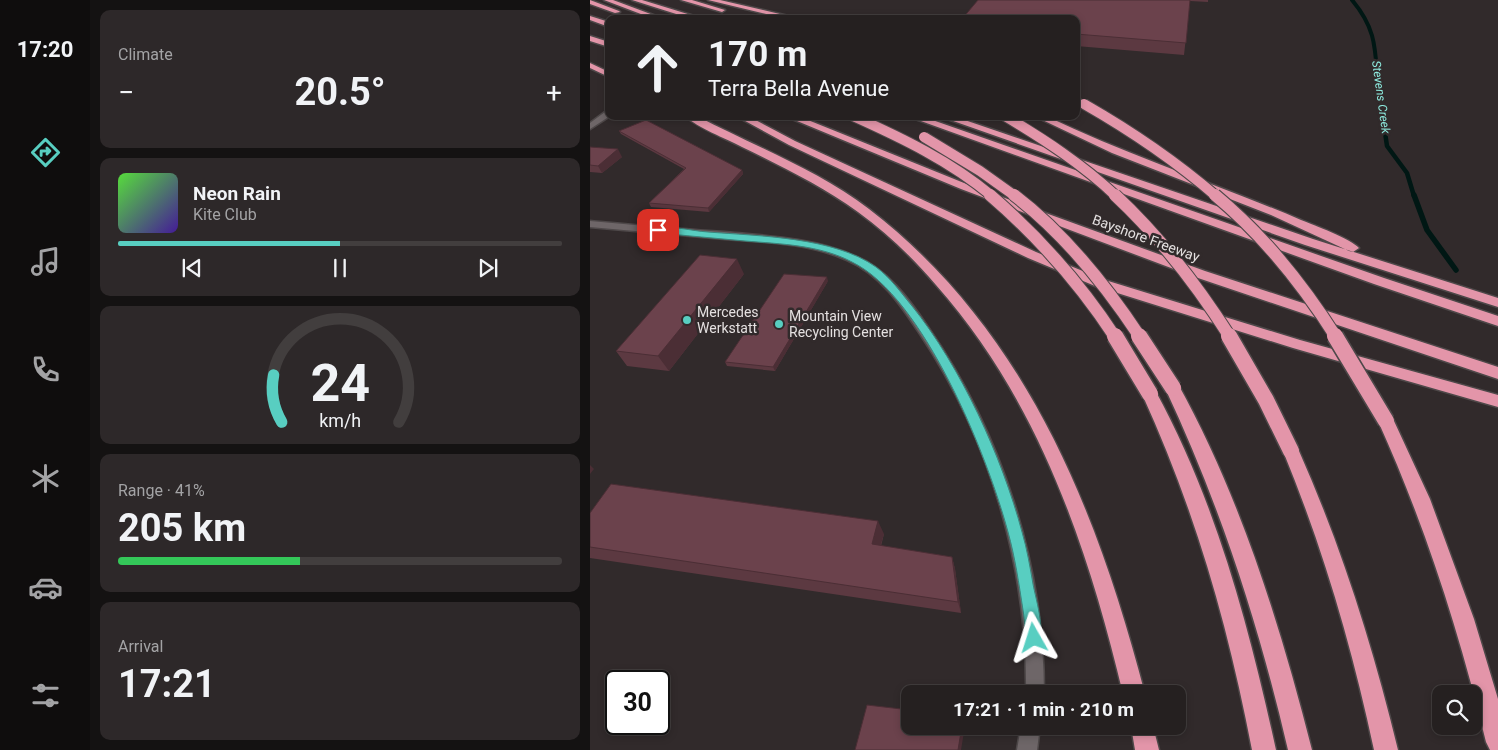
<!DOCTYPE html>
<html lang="en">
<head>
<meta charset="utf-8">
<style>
	body { margin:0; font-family:Roboto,sans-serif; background:#2d2829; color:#f1f3f6; height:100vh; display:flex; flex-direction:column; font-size:19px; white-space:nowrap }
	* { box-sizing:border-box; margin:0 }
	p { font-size:16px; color:#a3a3a5 }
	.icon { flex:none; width:28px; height:28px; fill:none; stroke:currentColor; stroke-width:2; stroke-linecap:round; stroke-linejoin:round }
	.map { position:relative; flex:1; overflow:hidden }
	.drawer { display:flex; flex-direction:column; gap:10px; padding:10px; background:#141212; width:500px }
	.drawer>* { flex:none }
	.guide { position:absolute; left:15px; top:15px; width:475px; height:105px; border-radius:10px; box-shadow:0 2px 8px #0003,0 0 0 1px #423e3e; background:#252020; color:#f1f3f6; overflow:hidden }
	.buttons { position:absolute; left:842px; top:685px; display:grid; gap:10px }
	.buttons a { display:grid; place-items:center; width:50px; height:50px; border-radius:10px; background:#252020; box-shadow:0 2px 8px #0003,0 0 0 1px #423e3e; font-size:25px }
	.speed { position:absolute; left:15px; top:670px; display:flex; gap:10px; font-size:25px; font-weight:700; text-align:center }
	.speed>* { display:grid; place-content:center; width:65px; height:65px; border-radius:50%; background:#252020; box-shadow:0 2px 8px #0003,0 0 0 1px #423e3e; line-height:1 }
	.speed .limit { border:2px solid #111; border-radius:8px; background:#fff; color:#111 }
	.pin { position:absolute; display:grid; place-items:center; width:42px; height:42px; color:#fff; margin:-21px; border-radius:10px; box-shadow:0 2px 8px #0006 }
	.me { position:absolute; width:55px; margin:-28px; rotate:354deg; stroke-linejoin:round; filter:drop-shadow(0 0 4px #0008) }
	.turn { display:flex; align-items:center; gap:18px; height:105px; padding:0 20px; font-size:22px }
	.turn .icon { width:65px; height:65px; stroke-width:2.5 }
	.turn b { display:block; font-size:35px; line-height:42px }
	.big { font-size:38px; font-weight:700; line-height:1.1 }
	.drawer .widget { flex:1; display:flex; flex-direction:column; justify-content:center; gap:8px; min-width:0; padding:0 18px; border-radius:10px; background:#2d2829 }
	.drawer .dial { align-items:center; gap:0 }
	.dial svg { height:130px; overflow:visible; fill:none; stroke:#423e3e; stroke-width:7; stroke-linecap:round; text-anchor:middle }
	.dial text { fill:#f1f3f6; stroke:none }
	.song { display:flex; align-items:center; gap:15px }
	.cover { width:60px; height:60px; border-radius:8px; background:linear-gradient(135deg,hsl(110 70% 55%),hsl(260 70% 35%)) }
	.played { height:5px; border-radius:2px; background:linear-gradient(90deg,#58cec1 50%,#423e3e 50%) }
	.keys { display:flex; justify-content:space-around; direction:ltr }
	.heat { display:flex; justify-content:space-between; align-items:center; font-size:28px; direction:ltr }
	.charge { height:8px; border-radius:4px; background:linear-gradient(90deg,#34c759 41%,#423e3e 0) }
	.trip { position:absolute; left:311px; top:685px; width:285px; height:50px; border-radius:10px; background:#252020; box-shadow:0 2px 8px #0003,0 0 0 1px #423e3e; font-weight:700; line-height:50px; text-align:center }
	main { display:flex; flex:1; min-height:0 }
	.menu { display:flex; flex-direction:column; width:90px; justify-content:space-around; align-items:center; background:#0f0d0d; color:#a3a3a5 }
	.menu .icon { width:35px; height:35px }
	.menu .current { color:#58cec1 }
	.menu b { font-size:22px; color:#f1f3f6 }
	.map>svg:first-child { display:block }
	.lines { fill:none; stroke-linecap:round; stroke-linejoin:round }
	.stream-far2 { stroke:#001714; stroke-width:4 }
	.stream-far1 { stroke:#001714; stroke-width:4.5 }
	.stream { stroke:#001714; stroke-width:5.5 }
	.minor-casing { stroke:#4e4849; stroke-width:3 }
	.highway-casing { stroke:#4e4849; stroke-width:3 }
	.minor { fill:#6e6668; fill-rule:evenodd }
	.highway { fill:#e395a9; fill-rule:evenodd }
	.highway-bridge-far2-casing { stroke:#4e4849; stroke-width:12; stroke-linecap:butt }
	.highway-bridge-far1-casing { stroke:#4e4849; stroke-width:14; stroke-linecap:butt }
	.highway-bridge-casing { stroke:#4e4849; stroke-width:19; stroke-linecap:butt }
	.highway-bridge-far2 { stroke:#e395a9; stroke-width:10 }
	.highway-bridge-far1 { stroke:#e395a9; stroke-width:12 }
	.highway-bridge { stroke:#e395a9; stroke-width:16 }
	.wall { fill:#5c3941 }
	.shaded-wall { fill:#4b2e35 }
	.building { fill:#6b424c; stroke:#4b2e35 }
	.route { fill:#58cec1; stroke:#39867d }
	.poi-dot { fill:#58cec1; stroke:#312a2b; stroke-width:2 }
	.labels { text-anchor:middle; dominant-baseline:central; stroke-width:5; stroke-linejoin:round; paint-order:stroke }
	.far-water-label { font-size:12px; font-style:italic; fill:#8eeade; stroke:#312a2b }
	.street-label { font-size:14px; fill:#e4e0e0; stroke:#312a2b }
	.poi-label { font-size:14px; fill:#e4e0e0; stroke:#312a2b; text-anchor:start }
</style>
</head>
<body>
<main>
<nav class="menu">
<b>17:20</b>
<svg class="icon current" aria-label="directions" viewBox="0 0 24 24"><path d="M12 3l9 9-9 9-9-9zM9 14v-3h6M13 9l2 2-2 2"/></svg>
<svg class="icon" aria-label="music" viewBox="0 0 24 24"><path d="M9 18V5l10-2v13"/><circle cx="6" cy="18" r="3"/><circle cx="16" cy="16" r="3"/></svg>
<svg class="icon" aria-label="phone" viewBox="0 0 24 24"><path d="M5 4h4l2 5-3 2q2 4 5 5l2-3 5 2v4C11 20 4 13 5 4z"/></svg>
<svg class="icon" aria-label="climate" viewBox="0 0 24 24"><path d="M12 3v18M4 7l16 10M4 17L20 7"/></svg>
<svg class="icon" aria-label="car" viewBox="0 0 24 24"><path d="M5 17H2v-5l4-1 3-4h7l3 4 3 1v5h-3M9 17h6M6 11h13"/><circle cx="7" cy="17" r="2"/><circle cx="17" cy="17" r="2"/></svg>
<svg class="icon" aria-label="filters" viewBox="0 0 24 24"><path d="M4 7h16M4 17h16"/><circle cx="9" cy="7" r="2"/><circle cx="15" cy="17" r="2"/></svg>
</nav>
<section class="drawer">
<div class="widget"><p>Climate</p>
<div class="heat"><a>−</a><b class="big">20.5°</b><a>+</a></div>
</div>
<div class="widget">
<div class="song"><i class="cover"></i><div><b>Neon Rain</b><p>Kite Club</p></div></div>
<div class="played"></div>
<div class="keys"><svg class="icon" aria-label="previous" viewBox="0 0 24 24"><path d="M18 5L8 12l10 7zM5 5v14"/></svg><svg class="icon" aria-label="pause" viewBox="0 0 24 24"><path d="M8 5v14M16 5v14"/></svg><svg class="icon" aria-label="next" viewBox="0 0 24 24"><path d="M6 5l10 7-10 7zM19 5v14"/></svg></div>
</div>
<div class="widget dial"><svg viewBox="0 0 100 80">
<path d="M14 69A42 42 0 1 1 86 69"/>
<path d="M14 69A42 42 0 0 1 9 40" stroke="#58cec1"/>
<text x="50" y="56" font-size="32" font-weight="700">24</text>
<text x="50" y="72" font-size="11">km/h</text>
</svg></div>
<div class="widget"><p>Range · 41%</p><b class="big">205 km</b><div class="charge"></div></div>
<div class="widget"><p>Arrival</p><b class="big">17:21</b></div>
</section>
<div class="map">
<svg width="908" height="750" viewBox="0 0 908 750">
	<rect width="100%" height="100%" fill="#312a2b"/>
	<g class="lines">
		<!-- stream-far2 -->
		<path class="stream-far2" d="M 762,0 C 787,30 785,49 788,86"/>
		<!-- stream-far1 -->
		<path class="stream-far1" d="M 788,85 L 797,146 L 817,173 L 824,196"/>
		<!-- stream -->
		<path class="stream" d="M 824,195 L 837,230 L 866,270"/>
		<!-- minor casing -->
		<g class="minor-casing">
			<path id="minor" d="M 15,112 L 19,112 L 20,116 L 0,129 L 0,123 Z
				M 0,221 C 45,225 89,229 134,232 C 178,236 224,238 265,256 C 297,269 319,299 338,327 C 412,434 454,564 454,694 L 436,694 C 438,568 400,439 330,334 C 311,305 290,274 257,260 C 219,243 176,242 135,239 C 90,235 45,231 0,227 Z
				M 431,726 L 450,726 L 447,750 L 427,750 Z"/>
		</g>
		<!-- highway casing -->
		<g class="highway-casing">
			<path id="highway" d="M 0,0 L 29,11 L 30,12 L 25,13 L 0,4 Z
				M 14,0 L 23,0 L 74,19 L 64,19 Z
				M 42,0 L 52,0 L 114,19 L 102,19 Z
				M 91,0 L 102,0 L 135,10 L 132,12 Z
				M 118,0 L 130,0 L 211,19 L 197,19 Z
				M 0,16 L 19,22 L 19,27 L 0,20 Z
				M 0,36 L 19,42 L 19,47 L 0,41 Z
				M 0,63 L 19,72 L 19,77 L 0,68 Z
				M 486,97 L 498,104 L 494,107 L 486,104 Z
				M 95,116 L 107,116 C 164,146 228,170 279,209 C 435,329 507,509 555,694 L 533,694 C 498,547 448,400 346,285 C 323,258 297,233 268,212 C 232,186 191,166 152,147 C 135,138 108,128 95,116 Z
				M 146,116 L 158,116 L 205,141 L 446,252 L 515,280 L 710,340 L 908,395 L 908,407 L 703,348 L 505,286 L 438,258 L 199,145 Z
				M 195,116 L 208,116 L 379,185 L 615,271 L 908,367 L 908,379 L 605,277 L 371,189 Z
				M 317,116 L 331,116 L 794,278 L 908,316 L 908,326 L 784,284 Z
				M 349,116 L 363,116 L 723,239 L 908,298 L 908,307 L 715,245 Z
				M 444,116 L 456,116 C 539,156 627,184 711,220 C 724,225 761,239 769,248 L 763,252 L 759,251 L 681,215 L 522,153 Z
				M 583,382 L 588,384 C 651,498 690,625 722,750 L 698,750 C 669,625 630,505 575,388 L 578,384 Z
				M 560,388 L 565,390 C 626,501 659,627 686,750 L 662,750 C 638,625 605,510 552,394 L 555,390 Z
				M 796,415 L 802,417 L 804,421 L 840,499 L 884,619 L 908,699 L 908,750 L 900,750 L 896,742 C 869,631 835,525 788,421 L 790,417 Z
				M 701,444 L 707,446 L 709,451 C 752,548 783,647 808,750 L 784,750 C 762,647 733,548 693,451 L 695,446 Z
				M 541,726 L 563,726 L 569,750 L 545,750 Z"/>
		</g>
		<!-- minor -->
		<use href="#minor" class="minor"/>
		<!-- highway -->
		<use href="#highway" class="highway"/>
		<!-- highway-bridge-far2 casing -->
		<g class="highway-bridge-far2-casing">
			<path id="highway-bridge-far2" d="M 494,104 C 543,132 583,159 626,196
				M 263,116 C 312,138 360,161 402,196
				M 415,116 C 455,140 492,164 526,196
				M 334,137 L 390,171 L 425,196"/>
		</g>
		<!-- highway-bridge-far1 casing -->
		<g class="highway-bridge-far1-casing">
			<path id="highway-bridge-far1" d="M 400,195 C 450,238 489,282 525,337
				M 424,195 C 474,233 515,284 550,337
				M 525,195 C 570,237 607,285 640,337
				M 625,195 C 672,234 713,285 746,337"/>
		</g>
		<!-- highway-bridge casing -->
		<g class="highway-bridge-casing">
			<path id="highway-bridge" d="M 525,336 L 560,394
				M 549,336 L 583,388
				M 639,336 L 676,400 L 701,451
				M 745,336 L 796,421"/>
		</g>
		<!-- highway-bridge-far2 -->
		<use href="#highway-bridge-far2" class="highway-bridge-far2"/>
		<!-- highway-bridge-far1 -->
		<use href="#highway-bridge-far1" class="highway-bridge-far1"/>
		<!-- highway-bridge -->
		<use href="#highway-bridge" class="highway-bridge"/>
	</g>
	<!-- wall -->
	<path class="wall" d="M 388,0 L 618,0 L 618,2 L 600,1 L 594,55 L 486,46 L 486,19 Z
		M 29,131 L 152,170 L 153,174 L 119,212 L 61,207 L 59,203 L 94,169 L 31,134 Z
		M 0,147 L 32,157 L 12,173 L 0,172 Z
		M 154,274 L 79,371 L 37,366 L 26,351 Z
		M 238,281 L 185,371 L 137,366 L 135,362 Z
		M 294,534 L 291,546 L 362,557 L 365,569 L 371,613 L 0,558 L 0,547 Z"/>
	<!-- shaded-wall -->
	<path class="shaded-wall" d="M 28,149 L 32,157 L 12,173 L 8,166 Z
		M 152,170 L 153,174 L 119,212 L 118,208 Z
		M 147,259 L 154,274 L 79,371 L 68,356 Z
		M 237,277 L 238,281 L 185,371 L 183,367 Z
		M 0,465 L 4,469 L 0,474 Z
		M 288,521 L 294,534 L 287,557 L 282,544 Z
		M 362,557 L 365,569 L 371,613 L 368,602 Z
		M 372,726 L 375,726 L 371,750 L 368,750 Z"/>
	<!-- building -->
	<path class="building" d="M 388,0 L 600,0 L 596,43 L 486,34 L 486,19 L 372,19 Z
		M 56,120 L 152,170 L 118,208 L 59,203 L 96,168 L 29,131 Z
		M 0,147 L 28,149 L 8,166 L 0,165 Z
		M 110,255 L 147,259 L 68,356 L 26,351 Z
		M 194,274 L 237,277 L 183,367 L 135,362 Z
		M 21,484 L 288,521 L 282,544 L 362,557 L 368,602 L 0,547 L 0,513 Z
		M 277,705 L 320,710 L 320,726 L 372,726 L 368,750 L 265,750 Z"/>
	<!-- route -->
	<path class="route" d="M 65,228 C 81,225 102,231 118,232 C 169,236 244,237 286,267 C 301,278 311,293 322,306 C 371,367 412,457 432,532 C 437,549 440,567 443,584 C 446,600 455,629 449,643 L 444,646 L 438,643 C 434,633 435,621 433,610 C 429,584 425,557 418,532 C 398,457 334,297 262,262 C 230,245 191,244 155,241 C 126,238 97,236 68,233 L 65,232 Z"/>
	<!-- markers -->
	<g class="poi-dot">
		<circle cx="97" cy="320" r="5"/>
		<circle cx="189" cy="324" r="5"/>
	</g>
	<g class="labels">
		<!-- far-water labels -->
		<g class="far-water-label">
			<text transform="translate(791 97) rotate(82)">Stevens Creek</text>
		</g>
		<!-- street labels -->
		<g class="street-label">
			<text transform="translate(556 238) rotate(20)">Bayshore Freeway</text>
		</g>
		<!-- poi labels -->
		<g class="poi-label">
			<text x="107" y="312">Mercedes<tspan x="107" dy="16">Werkstatt</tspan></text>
			<text x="199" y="316">Mountain View<tspan x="199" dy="16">Recycling Center</tspan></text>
		</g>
	</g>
</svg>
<div class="buttons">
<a><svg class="icon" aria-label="search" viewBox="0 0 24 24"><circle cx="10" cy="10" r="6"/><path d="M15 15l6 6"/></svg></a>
</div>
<div class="speed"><div class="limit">30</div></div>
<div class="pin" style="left:68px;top:230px;background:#d93025"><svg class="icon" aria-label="arrive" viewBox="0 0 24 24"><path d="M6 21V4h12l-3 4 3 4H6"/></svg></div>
<svg class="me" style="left:444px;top:638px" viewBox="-20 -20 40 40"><path d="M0-17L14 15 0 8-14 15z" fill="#58cec1" stroke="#fff" stroke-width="4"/></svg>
<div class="trip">17:21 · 1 min · 210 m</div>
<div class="guide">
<div class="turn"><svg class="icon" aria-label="ahead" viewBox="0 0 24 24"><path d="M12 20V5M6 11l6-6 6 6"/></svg><div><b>170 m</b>Terra Bella Avenue</div></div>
</div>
</div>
</main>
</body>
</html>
